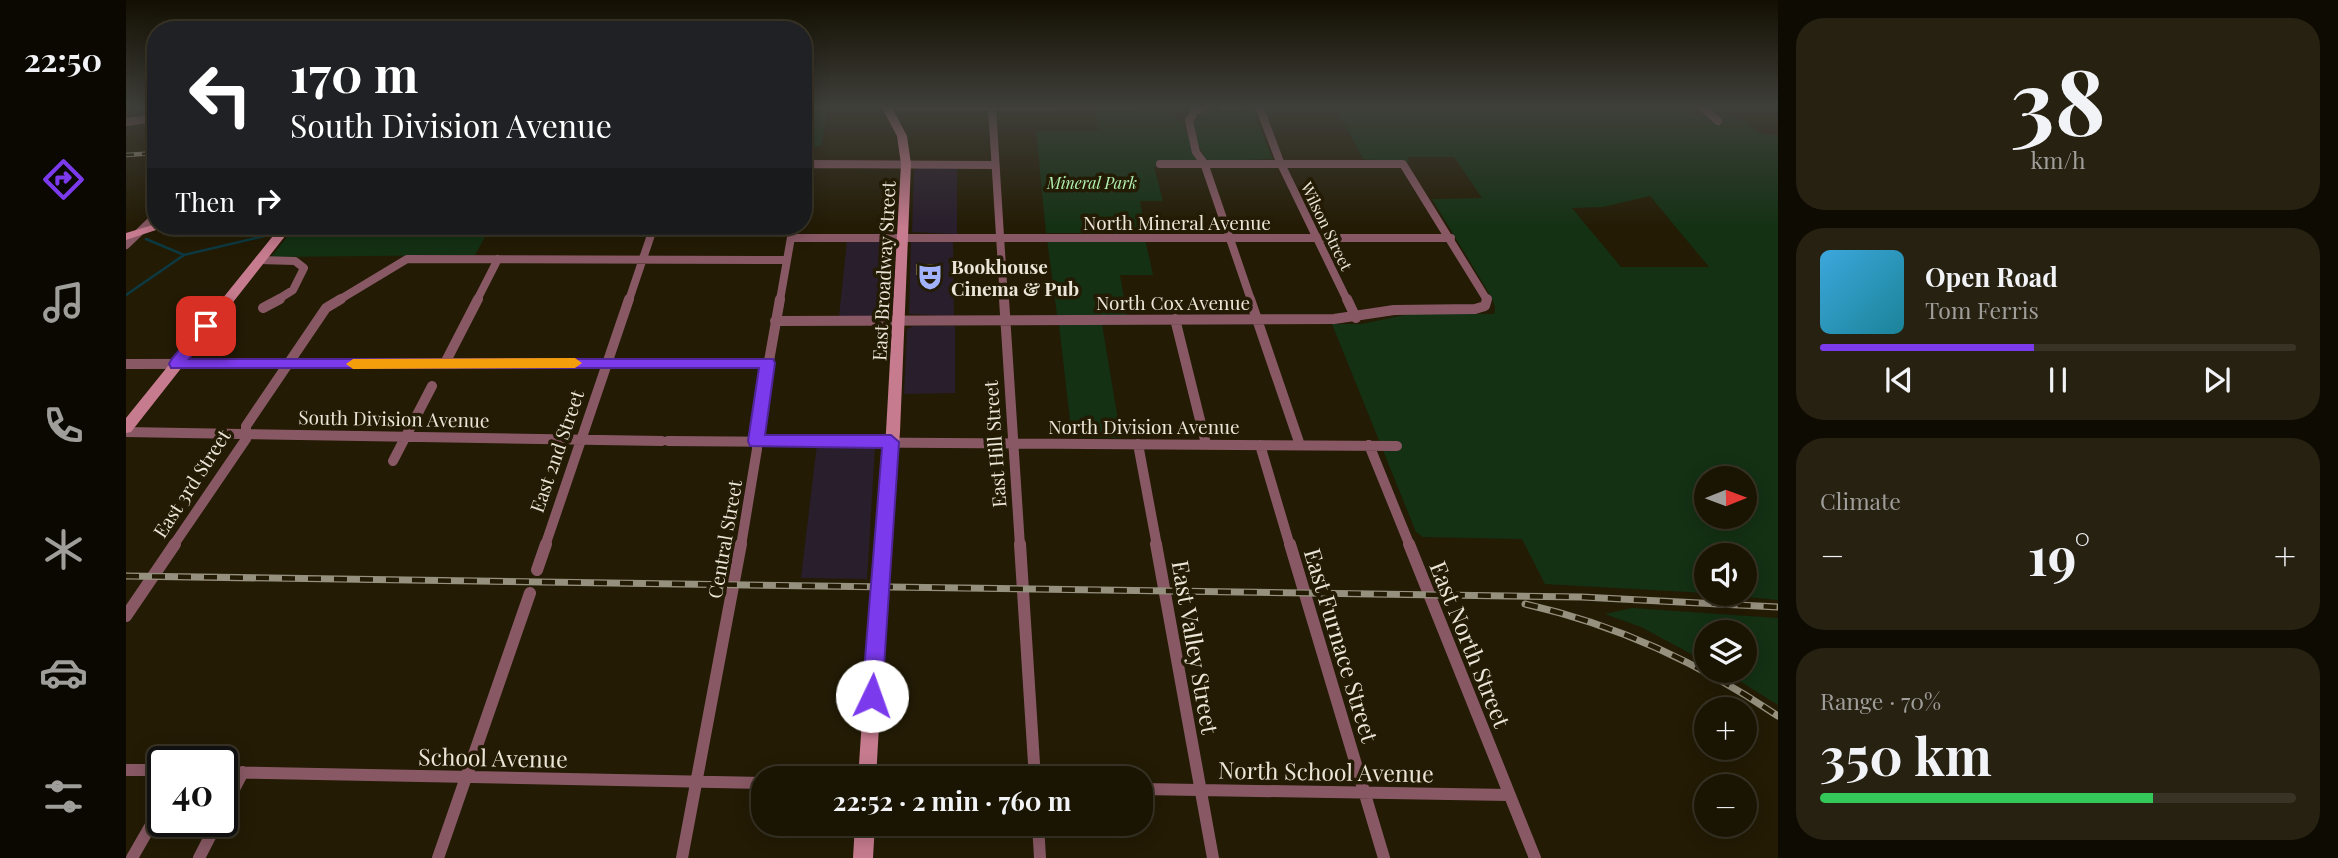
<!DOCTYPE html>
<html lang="en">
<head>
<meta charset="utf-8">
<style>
	body { margin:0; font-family:"Playfair Display",serif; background:#272112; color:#f1f3f6; height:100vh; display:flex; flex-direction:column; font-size:26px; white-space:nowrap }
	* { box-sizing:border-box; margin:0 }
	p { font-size:23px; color:#9f9e9a }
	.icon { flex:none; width:38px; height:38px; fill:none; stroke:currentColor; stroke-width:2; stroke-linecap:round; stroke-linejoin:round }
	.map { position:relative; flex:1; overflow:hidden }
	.drawer { display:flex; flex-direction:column; gap:18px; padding:18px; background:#0e0b02; width:560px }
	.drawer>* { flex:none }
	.top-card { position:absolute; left:21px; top:21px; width:665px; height:214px; border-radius:28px; box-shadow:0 4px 18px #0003,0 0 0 2px #383325; background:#202124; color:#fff; overflow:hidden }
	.needle { width:46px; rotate:89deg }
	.fabs { position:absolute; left:1568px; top:466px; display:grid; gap:14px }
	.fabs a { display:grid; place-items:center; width:63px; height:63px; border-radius:50%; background:#1a1403; box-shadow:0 4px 18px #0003,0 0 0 2px #383325; font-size:35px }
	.speed { position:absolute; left:21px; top:746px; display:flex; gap:14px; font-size:35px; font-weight:700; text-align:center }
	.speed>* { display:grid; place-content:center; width:91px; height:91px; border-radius:50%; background:#1a1403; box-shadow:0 4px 18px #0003,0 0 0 2px #383325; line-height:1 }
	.speed .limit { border:4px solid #111; border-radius:10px; background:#fff; color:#111 }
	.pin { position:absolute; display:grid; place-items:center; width:60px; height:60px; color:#fff; margin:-30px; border-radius:14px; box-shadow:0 4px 10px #0006 }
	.me { position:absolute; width:77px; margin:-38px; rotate:3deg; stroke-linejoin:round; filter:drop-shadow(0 0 5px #0008) }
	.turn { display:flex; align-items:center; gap:24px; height:147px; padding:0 28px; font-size:32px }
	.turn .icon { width:91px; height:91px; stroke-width:2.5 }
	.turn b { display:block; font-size:49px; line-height:60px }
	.then { display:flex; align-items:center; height:66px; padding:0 28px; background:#0003; gap:14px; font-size:26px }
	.big { font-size:52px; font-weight:700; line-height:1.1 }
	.drawer .card { flex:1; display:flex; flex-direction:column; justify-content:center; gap:10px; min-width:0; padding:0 24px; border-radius:28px; background:#272112 }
	.drawer .dial { align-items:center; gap:0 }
	.dial b { font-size:91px; line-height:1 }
	.song { display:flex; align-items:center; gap:21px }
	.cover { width:84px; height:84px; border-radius:10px; background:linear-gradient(135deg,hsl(200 70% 55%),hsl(190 70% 35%)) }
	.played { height:7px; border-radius:4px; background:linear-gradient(90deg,#7c3aed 45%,#383325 45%) }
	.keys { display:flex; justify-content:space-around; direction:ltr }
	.heat { display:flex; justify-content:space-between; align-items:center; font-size:38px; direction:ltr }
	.charge { height:10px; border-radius:5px; background:linear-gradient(90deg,#34c759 70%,#383325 0) }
	.trip { position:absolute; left:625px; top:766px; width:402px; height:70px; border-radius:28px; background:#1a1403; box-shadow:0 4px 18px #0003,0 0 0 2px #383325; font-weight:700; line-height:70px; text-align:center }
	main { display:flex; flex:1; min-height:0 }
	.dock { display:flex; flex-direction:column; width:126px; justify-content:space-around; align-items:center; background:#0a0801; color:#9f9e9a }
	.dock .icon { width:49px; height:49px }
	.dock .selected { color:#7c3aed }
	.dock b { font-size:32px; color:#f1f3f6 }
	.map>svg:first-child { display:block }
	.commercial { fill:#291e2c }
	.green { fill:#143114; fill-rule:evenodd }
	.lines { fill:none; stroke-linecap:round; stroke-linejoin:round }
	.stream { stroke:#0d3a42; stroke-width:2.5 }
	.street-far2 { stroke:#885965; stroke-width:8 }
	.street-far1 { stroke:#885965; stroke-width:10 }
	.street { stroke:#885965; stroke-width:12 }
	.secondary { fill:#c67b8e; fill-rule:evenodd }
	.rail-far1-casing { stroke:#96907e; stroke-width:4.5 }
	.rail-casing { stroke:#96907e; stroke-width:7 }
	.rail-far1 { stroke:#231b04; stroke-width:2.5; stroke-dasharray:8; stroke-linecap:butt }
	.rail { stroke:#231b04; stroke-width:4.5; stroke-dasharray:13; stroke-linecap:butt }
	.wall { fill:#4c3f10 }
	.building { fill:#5d5126; stroke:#736842; stroke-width:2 }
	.route { fill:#7c3aed; stroke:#51269a; stroke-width:2 }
	.slow { fill:#f59e0b }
	.labels { text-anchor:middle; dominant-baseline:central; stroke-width:7; stroke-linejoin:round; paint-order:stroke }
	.far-park-label { font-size:16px; font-style:italic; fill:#b2f3b1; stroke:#231b04 }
	.far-street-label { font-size:16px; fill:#ebe6d8; stroke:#231b04 }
	.street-label { font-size:19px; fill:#ebe6d8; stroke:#231b04 }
	.poi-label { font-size:19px; font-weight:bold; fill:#ebe6d8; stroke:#231b04; text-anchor:start }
	.near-street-label { font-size:23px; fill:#ebe6d8; stroke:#231b04 }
</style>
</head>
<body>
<main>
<nav class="dock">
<b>22:50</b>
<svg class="icon selected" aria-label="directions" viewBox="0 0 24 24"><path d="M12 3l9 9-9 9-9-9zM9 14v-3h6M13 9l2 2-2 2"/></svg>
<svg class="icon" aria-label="music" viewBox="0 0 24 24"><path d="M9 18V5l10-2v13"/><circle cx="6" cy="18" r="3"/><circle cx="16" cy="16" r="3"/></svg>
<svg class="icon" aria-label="phone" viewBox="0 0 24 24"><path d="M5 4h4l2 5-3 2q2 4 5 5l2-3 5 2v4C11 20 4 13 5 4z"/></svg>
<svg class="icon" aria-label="climate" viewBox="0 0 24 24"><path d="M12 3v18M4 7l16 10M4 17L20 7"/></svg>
<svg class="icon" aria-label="car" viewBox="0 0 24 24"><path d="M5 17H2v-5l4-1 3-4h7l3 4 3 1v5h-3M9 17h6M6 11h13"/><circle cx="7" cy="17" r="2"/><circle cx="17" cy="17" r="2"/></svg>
<svg class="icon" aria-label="filters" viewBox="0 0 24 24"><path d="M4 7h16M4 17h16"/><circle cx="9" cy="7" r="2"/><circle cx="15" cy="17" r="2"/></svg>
</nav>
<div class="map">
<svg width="1652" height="858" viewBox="0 0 1652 858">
	<rect width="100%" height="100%" fill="#231b04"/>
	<!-- commercial -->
	<path class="commercial" d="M 794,168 L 831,168 L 831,234 L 786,232 L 788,170 Z
		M 827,239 L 828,316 L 783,314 L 785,242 Z
		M 721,240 L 767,241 L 763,313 L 760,316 L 713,317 Z
		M 788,326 L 829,326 L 829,393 L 778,394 L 781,329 Z
		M 691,444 L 749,447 L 741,579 L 675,578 Z"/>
	<!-- green -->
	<path class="green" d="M 677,106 L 702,106 L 695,146 L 677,146 Z
		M 1209,106 L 1555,106 C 1572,124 1595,109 1613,118 C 1633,127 1625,135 1652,135 L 1652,600 L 1581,593 L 1619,593 L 1619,555 L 1580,555 L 1580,593 L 1419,584 L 1396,539 L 1297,537 L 1290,532 L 1206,324 L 1236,324 L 1283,314 L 1368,314 L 1369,308 L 1366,298 L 1306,199 L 1356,198 L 1328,157 L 1281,157 L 1283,162 L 1237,159 ZM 1524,196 L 1583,267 L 1495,267 L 1446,208 L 1477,207 ZM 1580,478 L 1619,478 L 1619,516 L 1580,516 Z
		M 968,109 L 1039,110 C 1064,118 1063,146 1075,167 L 1028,167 L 1037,201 L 1014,201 L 1020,233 L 920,233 L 910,131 L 972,131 Z
		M 1078,110 L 1127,111 L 1147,159 L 1086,161 L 1079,158 C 1071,143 1060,121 1078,110 Z
		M 170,226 L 365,226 L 349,255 L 145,257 Z
		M 921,239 L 1019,239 L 1027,275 L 994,275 L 1001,315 L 931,315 Z
		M 976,324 L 995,438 L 946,437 L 933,325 Z
		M 1506,608 L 1652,618 L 1652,705 L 1596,670 L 1619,670 L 1619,632 L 1580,632 L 1580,662 L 1515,627 L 1479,614 Z"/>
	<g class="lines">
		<!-- stream -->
		<path class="stream" d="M 162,230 L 181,226
			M 20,239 L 58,255
			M 0,295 L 58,255 L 151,233"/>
		<!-- street-far2 -->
		<path class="street-far2" d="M 1081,106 L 1069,111 L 1063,121 L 1070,152 L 1078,163 L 1125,300
			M 1097,106 L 1113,106
			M 1133,106 L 1154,162 L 1221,300
			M 1575,106 L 1592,121
			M 760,107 L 1007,106
			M 866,107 L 878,300
			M 0,122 L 30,118
			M 1034,164 L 1277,164 L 1361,300
			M 677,170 L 683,164 L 868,165
			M 665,238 L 1325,238
			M 0,245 L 30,216
			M 133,260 L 169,261 L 178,268 L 167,290 L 151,300
			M 213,300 L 281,259 L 661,260
			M 351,300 L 372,259
			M 503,300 L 528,226
			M 654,300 L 667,226"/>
		<!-- street-far1 -->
		<path class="street-far1" d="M 878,299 L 894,546
			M 1124,299 L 1174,445
			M 1221,299 L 1230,318
			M 137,308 L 154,299
			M 1049,319 L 1080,444
			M 649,321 L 1208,319 L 1268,310 L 1349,309 L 1359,306 L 1361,299
			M 319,363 L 352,299
			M 0,364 L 641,363
			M 0,432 L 536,441
			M 542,441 L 1271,446
			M 1012,444 L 1031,546
			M 1134,445 L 1164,546
			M 1243,445 L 1284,546
			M 267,461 L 306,386
			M 47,546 L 120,439 L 120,426 L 200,308 L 215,299
			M 419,546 L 503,299
			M 615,546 L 631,449 L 630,434 L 654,299"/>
		<!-- street -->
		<path class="street" d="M 894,544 L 909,779
			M 1030,544 L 1087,858
			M 1164,544 L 1258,858
			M 1283,544 L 1409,858
			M 411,570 L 420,544
			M 0,616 L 49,544
			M 0,770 L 37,770
			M 96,772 L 637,783
			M 1015,789 L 1383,795
			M 96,812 L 117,772
			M 912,824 L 914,858
			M 6,858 L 37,804
			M 73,858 L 92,821
			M 312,858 L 404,593
			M 556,858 L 615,544"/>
		<!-- secondary -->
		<path class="secondary" d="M 755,106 L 765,106 L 781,136 L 785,164 L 774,432 L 761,586 L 750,779 L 732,779 L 745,586 L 760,432 L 775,164 L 771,136 Z
			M 30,224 L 42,226 L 0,240 L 0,233 Z
			M 155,226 L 167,226 L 5,432 L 0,433 L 0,418 Z
			M 729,824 L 749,824 L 747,858 L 727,858 Z"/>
		<!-- rail-far1 casing -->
		<g class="rail-far1-casing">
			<path id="rail-far1" d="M 0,155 L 30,153"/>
		</g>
		<!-- rail casing -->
		<g class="rail-casing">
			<path id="rail" d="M 0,576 L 1456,597 L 1652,607
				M 1399,604 C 1492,625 1573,663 1652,716"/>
		</g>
		<!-- rail-far1 -->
		<use href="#rail-far1" class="rail-far1"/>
		<!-- rail -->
		<use href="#rail" class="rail"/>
	</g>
	<!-- wall -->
	<path class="wall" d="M 791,265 L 816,265 L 816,281 L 791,282 Z"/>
	<!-- building -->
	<path class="building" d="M 791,265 L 816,265 L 816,274 L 791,274 Z"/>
	<!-- sky -->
	<linearGradient id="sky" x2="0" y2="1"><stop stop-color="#130f02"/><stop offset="0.47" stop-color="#3f3f3a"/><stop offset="1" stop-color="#3f3f3a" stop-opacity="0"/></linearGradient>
	<rect width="1652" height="227" fill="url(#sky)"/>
	<!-- route -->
	<path class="route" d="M 80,322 L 87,326 L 63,359 L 647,359 L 649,363 L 639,435 L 765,435 L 773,442 L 756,696 L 753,703 L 746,706 L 739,703 L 736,696 L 756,448 L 624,446 L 622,441 L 633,368 L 45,368 L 43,364 L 45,360 L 75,323 Z"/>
	<!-- slow -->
	<path class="slow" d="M 449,358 L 456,363 L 449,368 L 227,369 L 220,364 L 227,359 Z"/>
	<!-- icons -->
	<defs>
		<g id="theatre-bare" transform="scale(2.1)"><path d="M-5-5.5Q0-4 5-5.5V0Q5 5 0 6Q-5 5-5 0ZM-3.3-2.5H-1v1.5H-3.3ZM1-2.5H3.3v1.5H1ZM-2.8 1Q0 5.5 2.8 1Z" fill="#a2b2fd" stroke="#231b04" stroke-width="2.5" paint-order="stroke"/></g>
	</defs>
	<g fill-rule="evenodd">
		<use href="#theatre-bare" x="804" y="277"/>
	</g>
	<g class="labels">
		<!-- far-park labels -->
		<g class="far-park-label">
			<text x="966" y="182">Mineral Park</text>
		</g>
		<!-- far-street labels -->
		<g class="far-street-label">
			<text transform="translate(1201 226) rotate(64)">Wilson Street</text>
		</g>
		<!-- street labels -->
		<g class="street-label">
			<text x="1051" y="222">North Mineral Avenue</text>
			<text transform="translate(757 271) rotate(-87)">East Broadway Street</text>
			<text x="1047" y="302">North Cox Avenue</text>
			<text transform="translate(268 418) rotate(1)">South Division Avenue</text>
			<text x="1018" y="426">North Division Avenue</text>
			<text transform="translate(868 444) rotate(-94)">East Hill Street</text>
			<text transform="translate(430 451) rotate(-71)">East 2nd Street</text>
			<text transform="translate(65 483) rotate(-57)">East 3rd Street</text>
			<text transform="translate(598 539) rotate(-80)">Central Street</text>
		</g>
		<!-- poi labels -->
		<g class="poi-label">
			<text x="825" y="266">Bookhouse<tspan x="825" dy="22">Cinema &amp; Pub</tspan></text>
		</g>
		<!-- near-street labels -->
		<g class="near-street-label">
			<text transform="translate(1345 644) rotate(68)">East North Street</text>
			<text transform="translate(1216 645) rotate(73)">East Furnace Street</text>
			<text transform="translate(1070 647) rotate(80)">East Valley Street</text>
			<text transform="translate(367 757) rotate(1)">School Avenue</text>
			<text transform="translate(1200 771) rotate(1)">North School Avenue</text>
		</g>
	</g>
</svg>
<div class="fabs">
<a><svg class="needle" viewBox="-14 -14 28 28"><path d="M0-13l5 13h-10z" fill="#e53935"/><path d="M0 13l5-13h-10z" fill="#9f9e9a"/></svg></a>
<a><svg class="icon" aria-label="sound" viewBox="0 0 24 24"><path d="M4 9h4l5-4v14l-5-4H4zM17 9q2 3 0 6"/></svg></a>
<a><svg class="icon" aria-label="layers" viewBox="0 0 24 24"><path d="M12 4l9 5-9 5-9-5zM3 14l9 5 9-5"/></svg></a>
<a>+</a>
<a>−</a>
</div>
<div class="speed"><div class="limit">40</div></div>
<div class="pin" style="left:80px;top:326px;background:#d93025"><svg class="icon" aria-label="arrive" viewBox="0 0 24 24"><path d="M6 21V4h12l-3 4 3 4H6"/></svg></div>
<svg class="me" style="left:746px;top:696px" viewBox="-20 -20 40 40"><circle r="19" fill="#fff"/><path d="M0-13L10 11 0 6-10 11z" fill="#7c3aed"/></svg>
<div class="trip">22:52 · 2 min · 760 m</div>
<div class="top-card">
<div class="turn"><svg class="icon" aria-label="left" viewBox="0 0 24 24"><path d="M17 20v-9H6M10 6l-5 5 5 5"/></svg><div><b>170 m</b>South Division Avenue</div></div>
<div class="then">Then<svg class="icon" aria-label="right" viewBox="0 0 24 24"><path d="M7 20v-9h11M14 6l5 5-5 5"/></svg></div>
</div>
</div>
<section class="drawer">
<div class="card dial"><b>38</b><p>km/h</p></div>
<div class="card">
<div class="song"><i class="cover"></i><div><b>Open Road</b><p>Tom Ferris</p></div></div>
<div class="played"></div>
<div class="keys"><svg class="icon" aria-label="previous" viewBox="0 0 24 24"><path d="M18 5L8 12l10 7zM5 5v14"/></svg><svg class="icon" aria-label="pause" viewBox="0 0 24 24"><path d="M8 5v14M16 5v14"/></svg><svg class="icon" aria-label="next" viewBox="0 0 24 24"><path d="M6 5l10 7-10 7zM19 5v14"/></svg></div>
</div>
<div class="card"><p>Climate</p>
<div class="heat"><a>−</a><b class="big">19°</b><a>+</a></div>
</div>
<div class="card"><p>Range · 70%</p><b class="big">350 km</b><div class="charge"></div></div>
</section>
</main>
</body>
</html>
